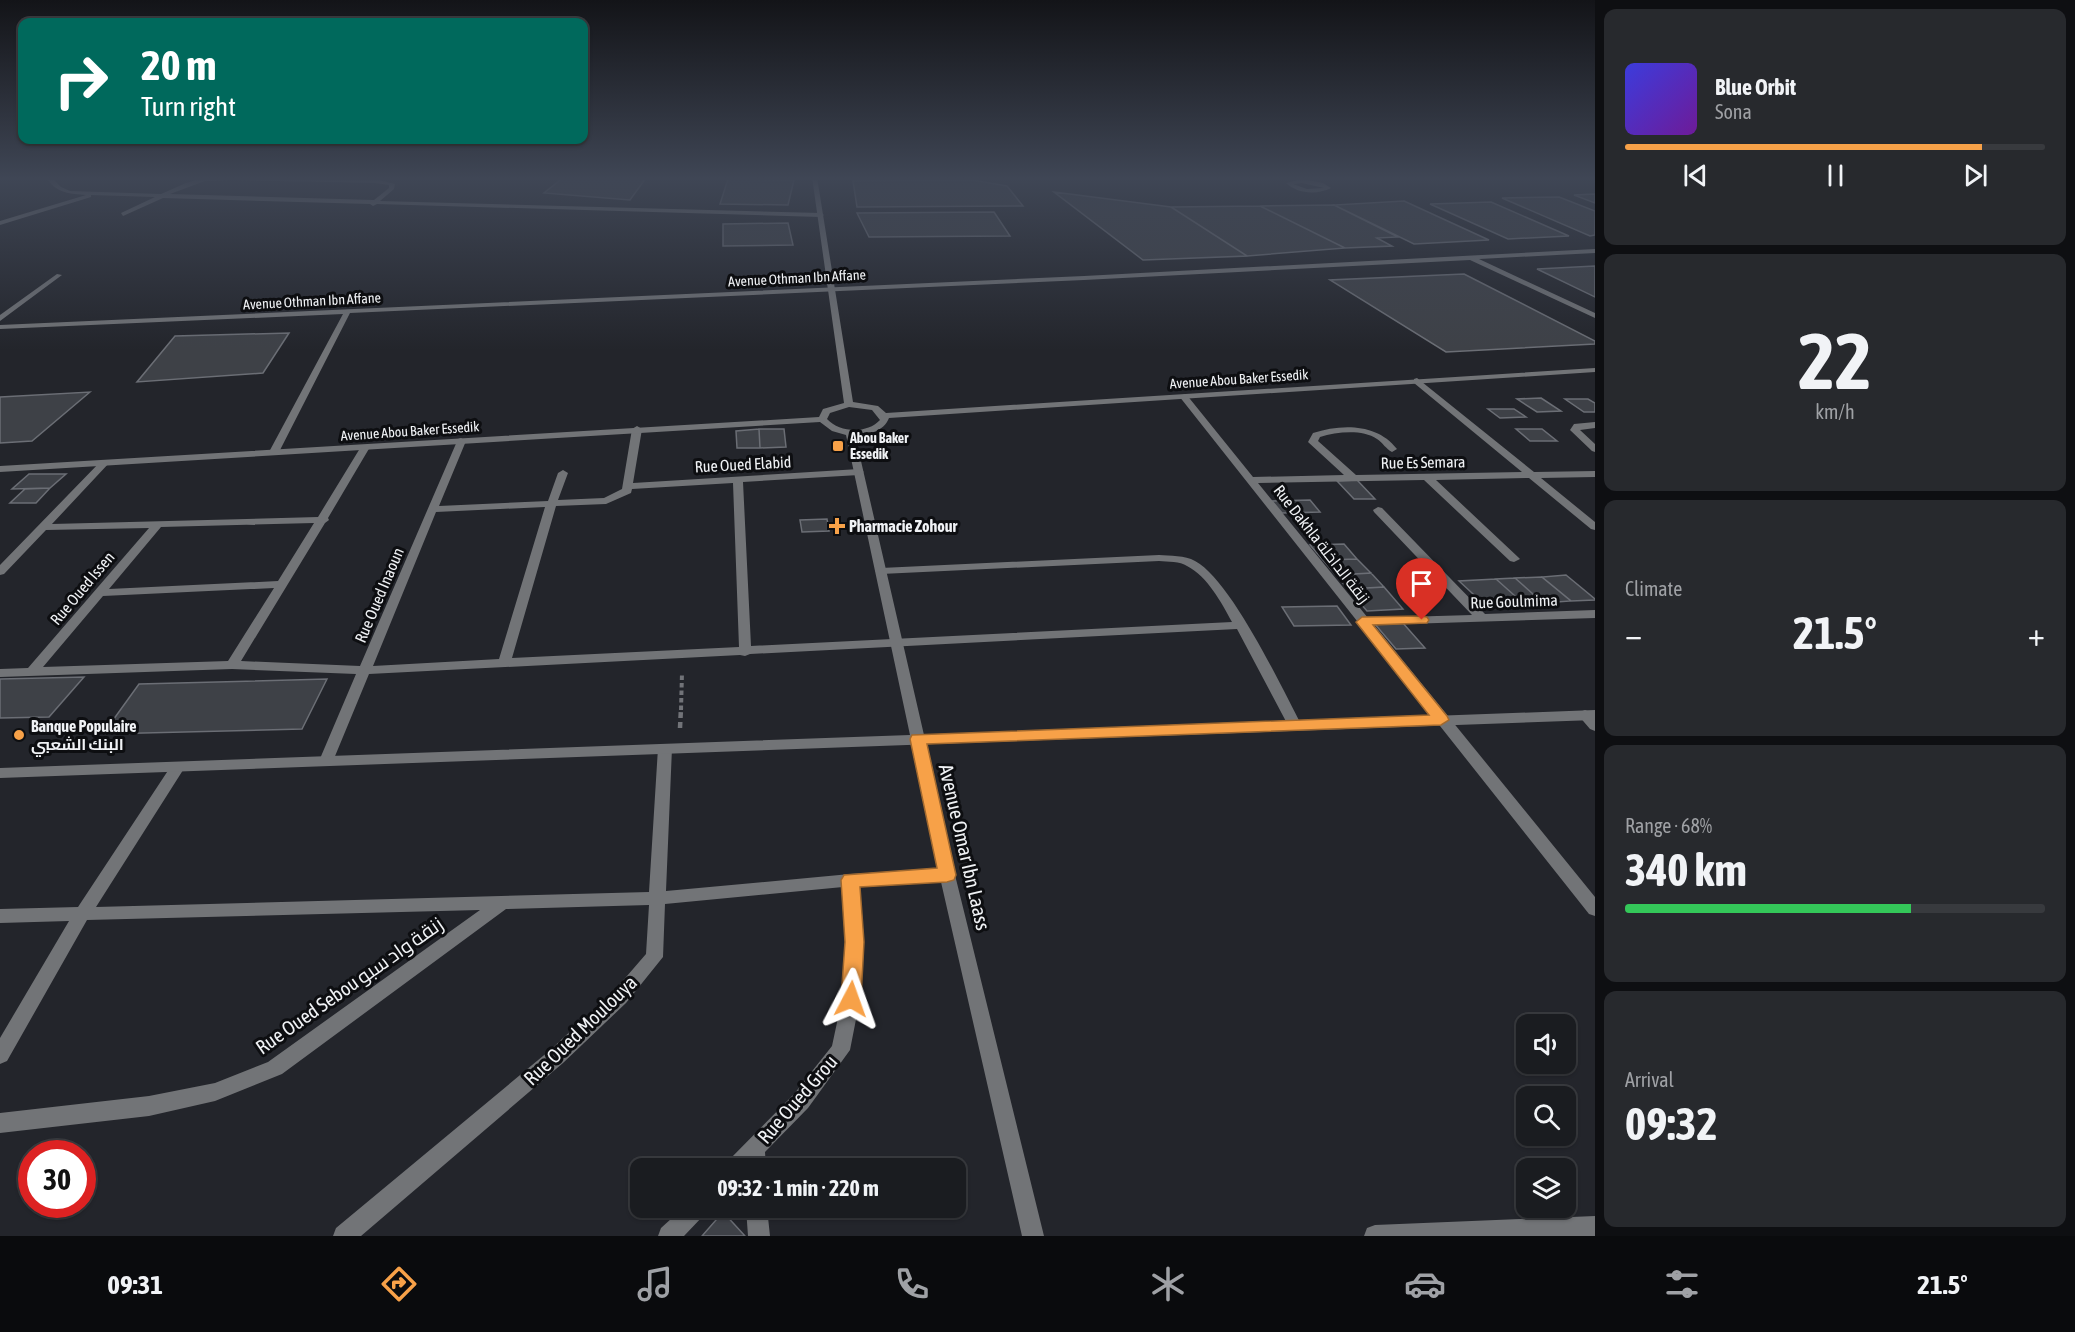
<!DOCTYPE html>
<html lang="en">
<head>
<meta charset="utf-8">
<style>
	body { margin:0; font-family:"Asap Condensed",Cairo,sans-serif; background:#27292d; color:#f1f3f6; height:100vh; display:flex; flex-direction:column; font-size:22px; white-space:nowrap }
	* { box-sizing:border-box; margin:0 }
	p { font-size:20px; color:#9fa1a5 }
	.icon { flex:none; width:33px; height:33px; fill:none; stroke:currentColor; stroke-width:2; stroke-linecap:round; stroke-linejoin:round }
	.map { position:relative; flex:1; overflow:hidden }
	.side { display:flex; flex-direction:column; gap:9px; padding:9px; background:#0e0f12; width:480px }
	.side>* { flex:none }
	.top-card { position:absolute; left:18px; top:18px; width:570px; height:126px; border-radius:12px; box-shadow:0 2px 4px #0004,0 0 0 2px #383a3e; background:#00695c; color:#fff; overflow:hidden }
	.fabs { position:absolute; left:1516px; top:1014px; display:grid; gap:12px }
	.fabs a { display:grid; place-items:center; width:60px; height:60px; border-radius:12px; background:#1a1c20; box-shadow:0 2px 4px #0004,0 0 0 2px #383a3e; font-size:30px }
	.speed { position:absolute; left:18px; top:1140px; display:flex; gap:12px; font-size:30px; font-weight:700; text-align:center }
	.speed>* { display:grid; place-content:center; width:78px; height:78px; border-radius:50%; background:#1a1c20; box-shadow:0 2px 4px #0004,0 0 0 2px #383a3e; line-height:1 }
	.speed .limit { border:9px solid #d22; background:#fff; color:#111 }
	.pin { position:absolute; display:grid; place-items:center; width:51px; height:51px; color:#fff; margin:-62px -26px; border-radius:50% 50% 50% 0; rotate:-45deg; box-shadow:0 0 6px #0007 }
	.pin .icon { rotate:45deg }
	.me { position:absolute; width:66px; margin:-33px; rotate:4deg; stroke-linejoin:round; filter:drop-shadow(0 0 4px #0008) }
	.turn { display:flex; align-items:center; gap:21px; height:126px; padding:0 24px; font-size:27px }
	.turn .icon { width:78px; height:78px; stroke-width:2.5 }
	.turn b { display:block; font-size:42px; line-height:51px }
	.big { font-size:45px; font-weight:700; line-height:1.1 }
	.side .widget { flex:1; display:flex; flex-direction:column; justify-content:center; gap:9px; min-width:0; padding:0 21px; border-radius:12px; background:#27292d }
	.side .dial { align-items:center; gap:0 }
	.dial b { font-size:78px; line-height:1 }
	.song { display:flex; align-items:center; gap:18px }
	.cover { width:72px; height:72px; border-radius:9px; background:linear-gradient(135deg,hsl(240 70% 55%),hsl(280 70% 35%)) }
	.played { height:6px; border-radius:3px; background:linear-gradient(90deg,#f7a148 85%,#383a3e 85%) }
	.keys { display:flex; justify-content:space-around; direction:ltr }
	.heat { display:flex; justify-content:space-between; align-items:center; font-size:33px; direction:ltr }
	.charge { height:9px; border-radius:4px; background:linear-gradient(90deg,#34c759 68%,#383a3e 0) }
	.trip { position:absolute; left:630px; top:1158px; width:336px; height:60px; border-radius:12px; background:#1a1c20; box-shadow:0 2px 4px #0004,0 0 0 2px #383a3e; font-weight:700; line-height:60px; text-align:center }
	.menu { display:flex; height:96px; justify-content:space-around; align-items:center; background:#0a0b0d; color:#9fa1a5 }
	.menu .icon { width:42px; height:42px }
	.menu .selected { color:#f7a148 }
	.menu b { font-size:27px; color:#f1f3f6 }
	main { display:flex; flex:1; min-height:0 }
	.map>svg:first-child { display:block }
	.building { fill:#3e4147; stroke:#6b6e75; stroke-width:1.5 }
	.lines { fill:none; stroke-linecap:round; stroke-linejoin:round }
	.path-far1 { stroke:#717378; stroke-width:4; stroke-dasharray:4.5 3; stroke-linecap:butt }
	.path { stroke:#717378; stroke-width:4.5; stroke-dasharray:6 4; stroke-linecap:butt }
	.service { fill:#727477; fill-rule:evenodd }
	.minor { fill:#727477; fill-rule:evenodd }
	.tertiary { fill:#727477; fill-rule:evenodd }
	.route { fill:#f7a148; stroke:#a1692f; stroke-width:1.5 }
	.poi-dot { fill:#f7a148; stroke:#0d0e11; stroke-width:2 }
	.labels { text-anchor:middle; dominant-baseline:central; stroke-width:6; stroke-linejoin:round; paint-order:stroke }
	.far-street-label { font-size:14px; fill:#f0f2f5; stroke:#0d0e11 }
	.far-poi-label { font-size:14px; font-weight:bold; fill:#f0f2f5; stroke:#0d0e11; text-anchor:start }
	.street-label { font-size:16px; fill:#f0f2f5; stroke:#0d0e11 }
	.poi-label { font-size:16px; font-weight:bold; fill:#f0f2f5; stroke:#0d0e11; text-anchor:start }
	.near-street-label { font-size:20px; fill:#f0f2f5; stroke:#0d0e11 }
</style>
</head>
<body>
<main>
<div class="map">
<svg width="1595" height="1236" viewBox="0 0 1595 1236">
	<rect width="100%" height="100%" fill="#23252b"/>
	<!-- building -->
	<path class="building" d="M 564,177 L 615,177 L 646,178 L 630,200 L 544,193 Z
		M 728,179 L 794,180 L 788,205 L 720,204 Z
		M 972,180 L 1007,186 L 1023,206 L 857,207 L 853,181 Z
		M 1054,192 L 1171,207 L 1247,256 L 1143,260 Z
		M 1595,194 L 1595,203 L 1574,195 Z
		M 1559,197 L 1595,211 L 1595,235 L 1590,236 L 1502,198 Z
		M 1404,201 L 1489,240 L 1414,244 L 1334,205 Z
		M 1491,202 L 1569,236 L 1508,239 L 1430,204 Z
		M 1334,205 L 1398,237 L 1377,238 L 1392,246 L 1345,248 L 1260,206 Z
		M 1260,206 L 1345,248 L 1247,256 L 1171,207 Z
		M 994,212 L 1010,236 L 869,237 L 857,213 Z
		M 788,223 L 793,245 L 723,246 L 723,224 Z
		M 1595,266 L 1595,297 L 1537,269 Z
		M 1464,274 L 1595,341 L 1595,344 L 1446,352 L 1330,280 Z
		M 289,333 L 263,373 L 137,382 L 175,336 Z
		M 90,392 L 32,441 L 0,443 L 0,397 Z
		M 1541,398 L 1561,411 L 1537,412 L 1517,399 Z
		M 1565,399 L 1588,399 L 1595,403 L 1595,412 L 1584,412 Z
		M 1488,409 L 1514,409 L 1526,417 L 1500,418 Z
		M 759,429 L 760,448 L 737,448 L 736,431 Z
		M 759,429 L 784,429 L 786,447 L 760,448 Z
		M 1516,429 L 1542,429 L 1557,441 L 1530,441 Z
		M 29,474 L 66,474 L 50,488 L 12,489 Z
		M 1357,480 L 1375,499 L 1354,499 L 1337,481 Z
		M 50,488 L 36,503 L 10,503 L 25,489 Z
		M 1310,500 L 1320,512 L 1282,513 L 1272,501 Z
		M 827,519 L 829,531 L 802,532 L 800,520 Z
		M 1344,544 L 1357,559 L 1323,560 L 1310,545 Z
		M 1357,559 L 1371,573 L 1336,575 L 1323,560 Z
		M 1371,573 L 1384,587 L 1348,589 L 1336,575 Z
		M 1566,575 L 1595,599 L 1595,600 L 1571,601 L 1542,577 Z
		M 1542,577 L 1571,601 L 1543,603 L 1515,578 Z
		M 1515,578 L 1543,603 L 1524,604 L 1496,579 Z
		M 1496,579 L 1524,604 L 1486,606 L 1459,581 Z
		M 1384,587 L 1403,609 L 1367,611 L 1348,589 Z
		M 1337,606 L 1351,625 L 1294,626 L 1282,607 Z
		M 1402,622 L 1425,648 L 1396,649 L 1374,623 Z
		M 84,677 L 49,717 L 0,718 L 0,679 Z
		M 327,679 L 302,729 L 103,734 L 139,684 Z
		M 723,1212 L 745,1236 L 702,1236 Z"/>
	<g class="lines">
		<!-- path-far1 -->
		<path class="path-far1" d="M 681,710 L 682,673"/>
		<!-- path -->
		<path class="path" d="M 680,728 L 681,708"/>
		<!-- service -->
		<path class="service" d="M 1583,177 L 1590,177 L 1592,178 L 1589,180 Z
			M 1302,179 L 1323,183 L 1331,188 C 1317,195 1298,194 1286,183 ZM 1302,183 L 1324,188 L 1307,189 L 1293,184 Z"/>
		<!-- minor -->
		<path class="minor" d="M 51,177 L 55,177 L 54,180 L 61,187 L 70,191 L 161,194 L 186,183 L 205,177 L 375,179 L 395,184 L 394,189 L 380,201 L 821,213 L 824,215 L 821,217 L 377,204 L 373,206 L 370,204 L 163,198 L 123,216 L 121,213 L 155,197 L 91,195 L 91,197 L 0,225 L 0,221 L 86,195 C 71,194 57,193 48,180 ZM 232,180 L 375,183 L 389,185 L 389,188 L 374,200 L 170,194 L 205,181 Z
			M 1595,249 L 1595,253 L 1479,259 L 1595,313 L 1595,318 L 1470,260 L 1084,280 L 350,313 L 279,452 L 274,455 L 269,452 L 343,314 L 0,329 L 0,325 L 1084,276 Z
			M 57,274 L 62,275 L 0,321 L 0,315 Z
			M 1417,378 L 1534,472 L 1595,471 L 1595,477 L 1541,478 L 1595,522 L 1595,530 L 1591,529 L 1529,478 L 1436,480 L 1518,557 L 1520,559 L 1514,562 L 1510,561 L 1424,480 L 1258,483 L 1368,618 L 1472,615 L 1374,512 L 1373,510 L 1378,507 L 1382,508 L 1485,614 L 1595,610 L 1595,618 L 1374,625 L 1595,897 L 1595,916 L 1589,914 L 1360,625 L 1358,625 L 1357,621 L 1179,396 L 1186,394 L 1253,477 L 1344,475 L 1308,442 L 1313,433 C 1341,424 1377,423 1397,449 L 1392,452 C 1386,449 1383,443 1377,439 C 1362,429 1337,432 1320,437 L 1318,441 L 1356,475 L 1522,472 L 1414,383 L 1414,379 Z
			M 1595,422 L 1595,428 L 1580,430 L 1595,444 L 1595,452 L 1592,451 L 1570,430 L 1574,424 Z
			M 637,426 L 642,429 L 633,483 L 859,469 L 864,472 L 859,475 L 743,482 L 751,646 L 1232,622 C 1221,602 1208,577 1187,566 C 1180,561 1168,562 1159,561 L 881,574 L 875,571 L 881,568 L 1159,555 C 1170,556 1185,555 1195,561 C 1231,580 1282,688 1302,726 L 1300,729 L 1290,729 L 1237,629 L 750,654 L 745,656 L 740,655 L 369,674 L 333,761 L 331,765 L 321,765 L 319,761 L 356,674 L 232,669 L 0,677 L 0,669 L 28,668 L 149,528 L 46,530 L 4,574 L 0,575 L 0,565 L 102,460 L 108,460 L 110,462 L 52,524 L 318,517 L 362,445 L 368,445 L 370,447 L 328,518 L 329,520 L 325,523 L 241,661 L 360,666 L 458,439 L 461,438 L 466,441 L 439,506 L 548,501 L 558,473 L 563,470 L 568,473 L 558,500 L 604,498 L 622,489 L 632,429 ZM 733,483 L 739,647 L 512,658 L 556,506 L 606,504 L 631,493 L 632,489 ZM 545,507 L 499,659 L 373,666 L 436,512 ZM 314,523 L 278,581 L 109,589 L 161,527 ZM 274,588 L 228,661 L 43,667 L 103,596 Z
			M 1585,710 L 1590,712 L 1595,717 L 1595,731 L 1590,729 L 1578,715 L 1580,712 Z
			M 918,734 L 923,736 L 925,739 L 955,875 L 1044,1236 L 1022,1236 L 941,882 L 859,886 L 863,942 L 860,999 L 850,1050 L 808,1108 L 765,1152 L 766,1168 L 725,1168 L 728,1161 L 794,1094 L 832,1046 L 842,999 L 847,942 L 843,887 L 665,904 L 663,957 L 626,1003 L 563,1063 L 361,1236 L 333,1236 L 336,1228 L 549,1051 L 614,991 L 646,954 L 649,905 L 506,909 L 282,1074 L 215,1101 L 149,1116 L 0,1133 L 0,1113 L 149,1096 L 215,1083 L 268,1062 L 480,910 L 87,920 L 7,1061 L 0,1064 L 0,1038 L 69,921 L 0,923 L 0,909 L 78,907 L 173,763 L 178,762 L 183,763 L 185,767 L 96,907 L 649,892 L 658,748 L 660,745 L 670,745 L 672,748 L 666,891 L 850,874 L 938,869 L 911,739 L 913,736 Z
			M 683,1208 L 708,1208 L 704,1215 L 684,1236 L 658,1236 L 661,1228 Z
			M 746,1208 L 767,1208 L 770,1236 L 748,1236 Z
			M 1595,1216 L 1595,1236 L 1364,1236 L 1367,1228 L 1375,1225 Z"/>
		<!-- tertiary -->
		<path class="tertiary" d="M 812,177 L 817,177 L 853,402 L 878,406 L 886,413 L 1595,368 L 1595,372 L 889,418 C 884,431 869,435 855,435 L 924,735 L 1595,710 L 1595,720 L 0,778 L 0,768 L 910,735 L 846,435 L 832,431 L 820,422 L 0,472 L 0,466 L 819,417 L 823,409 L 844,403 ZM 849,407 L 872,410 L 880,420 C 867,434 840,433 827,419 L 830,413 Z"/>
	</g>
	<!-- sky -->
	<linearGradient id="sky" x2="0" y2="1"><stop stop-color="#131418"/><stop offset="0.51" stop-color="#3f4655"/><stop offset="1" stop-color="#3f4655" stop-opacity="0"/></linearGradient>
	<rect width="1595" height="350" fill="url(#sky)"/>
	<!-- route -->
	<path class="route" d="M 1422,616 L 1427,617 L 1429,620 L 1427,623 L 1373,625 L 1447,716 L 1449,720 L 1441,725 L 927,744 L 956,875 L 954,880 L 947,882 L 860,887 L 864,942 L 861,999 L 858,1005 L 851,1008 L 844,1005 L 841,999 L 845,942 L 841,880 L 844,875 L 937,868 L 910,739 L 912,735 L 1429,715 L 1356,622 L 1362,617 Z"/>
	<!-- markers -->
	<g class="poi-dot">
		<rect x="832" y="440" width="12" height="12" rx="3"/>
		<path d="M834 517h6v6h6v6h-6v6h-6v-6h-6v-6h6z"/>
		<circle cx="19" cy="735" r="6"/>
	</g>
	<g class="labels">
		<!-- far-street labels -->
		<g class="far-street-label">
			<text transform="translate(797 278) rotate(-3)">Avenue Othman Ibn Affane</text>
			<text transform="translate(312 301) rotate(-3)">Avenue Othman Ibn Affane</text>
			<text transform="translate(1239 379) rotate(-4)">Avenue Abou Baker Essedik</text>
			<text transform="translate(410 431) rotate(-4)">Avenue Abou Baker Essedik</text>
		</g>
		<!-- far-poi labels -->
		<g class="far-poi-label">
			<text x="850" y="438">Abou Baker<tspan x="850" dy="16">Essedik</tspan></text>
		</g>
		<!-- street labels -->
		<g class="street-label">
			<text transform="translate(1423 462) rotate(-1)">Rue Es Semara</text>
			<text transform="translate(743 464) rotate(-3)">Rue Oued Elabid</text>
			<text transform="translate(1322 544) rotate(52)">Rue Dakhla زنقة الداخلة</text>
			<text transform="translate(82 588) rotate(-50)">Rue Oued Issen</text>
			<text transform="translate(379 595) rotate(-67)">Rue Oued Inaoun</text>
			<text transform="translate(1514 601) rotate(-2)">Rue Goulmima</text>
		</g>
		<!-- poi labels -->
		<g class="poi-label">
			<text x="849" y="526">Pharmacie Zohour</text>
			<text x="31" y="726">Banque Populaire<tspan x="31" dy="18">البنك الشعبي</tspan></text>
		</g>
		<!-- near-street labels -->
		<g class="near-street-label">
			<text transform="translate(965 847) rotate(77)">Avenue Omar Ibn Laass</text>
			<text transform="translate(349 985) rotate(-35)">Rue Oued Sebou زنقة واد سبو</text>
			<text transform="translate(580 1030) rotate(-44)">Rue Oued Moulouya</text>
			<text transform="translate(797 1099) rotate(-49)">Rue Oued Grou</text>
		</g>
	</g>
</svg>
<div class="fabs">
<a><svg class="icon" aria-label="sound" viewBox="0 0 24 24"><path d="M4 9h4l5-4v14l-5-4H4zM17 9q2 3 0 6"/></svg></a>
<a><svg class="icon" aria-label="search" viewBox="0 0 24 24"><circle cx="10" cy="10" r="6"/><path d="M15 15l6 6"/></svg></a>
<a><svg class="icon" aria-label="layers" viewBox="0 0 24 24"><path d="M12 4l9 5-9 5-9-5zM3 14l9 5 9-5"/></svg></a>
</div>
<div class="speed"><div class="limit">30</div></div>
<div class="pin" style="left:1422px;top:620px;background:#d93025"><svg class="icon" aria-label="arrive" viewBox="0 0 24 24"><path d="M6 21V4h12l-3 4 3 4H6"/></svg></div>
<svg class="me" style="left:851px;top:999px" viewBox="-20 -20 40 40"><path d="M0-17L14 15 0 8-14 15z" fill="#f7a148" stroke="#fff" stroke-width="4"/></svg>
<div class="trip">09:32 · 1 min · 220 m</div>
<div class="top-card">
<div class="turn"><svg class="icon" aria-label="right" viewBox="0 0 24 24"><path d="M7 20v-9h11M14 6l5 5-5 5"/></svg><div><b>20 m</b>Turn right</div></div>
</div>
</div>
<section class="side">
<div class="widget">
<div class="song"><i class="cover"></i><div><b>Blue Orbit</b><p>Sona</p></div></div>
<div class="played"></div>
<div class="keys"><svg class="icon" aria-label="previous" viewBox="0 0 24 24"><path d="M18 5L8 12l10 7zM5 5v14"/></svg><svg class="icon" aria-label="pause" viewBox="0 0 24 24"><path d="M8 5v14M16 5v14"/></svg><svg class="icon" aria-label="next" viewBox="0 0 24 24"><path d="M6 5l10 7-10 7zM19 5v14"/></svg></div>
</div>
<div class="widget dial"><b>22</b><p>km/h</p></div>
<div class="widget"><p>Climate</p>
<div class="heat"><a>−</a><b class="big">21.5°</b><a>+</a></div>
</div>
<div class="widget"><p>Range · 68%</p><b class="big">340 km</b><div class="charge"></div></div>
<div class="widget"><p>Arrival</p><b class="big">09:32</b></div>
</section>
</main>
<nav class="menu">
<b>09:31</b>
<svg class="icon selected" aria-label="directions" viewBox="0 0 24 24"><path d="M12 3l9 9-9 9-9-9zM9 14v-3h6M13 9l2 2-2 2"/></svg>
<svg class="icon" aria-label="music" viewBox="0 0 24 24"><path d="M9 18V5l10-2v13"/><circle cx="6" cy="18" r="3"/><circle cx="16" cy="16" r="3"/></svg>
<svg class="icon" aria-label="phone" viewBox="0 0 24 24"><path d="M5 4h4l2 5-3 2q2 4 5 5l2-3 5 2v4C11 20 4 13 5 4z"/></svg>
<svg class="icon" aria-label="climate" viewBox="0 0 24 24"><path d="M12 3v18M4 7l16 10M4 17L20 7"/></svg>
<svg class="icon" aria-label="car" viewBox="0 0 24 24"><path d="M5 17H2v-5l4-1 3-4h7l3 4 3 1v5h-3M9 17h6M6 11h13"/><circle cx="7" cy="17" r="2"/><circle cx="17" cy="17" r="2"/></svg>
<svg class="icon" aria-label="filters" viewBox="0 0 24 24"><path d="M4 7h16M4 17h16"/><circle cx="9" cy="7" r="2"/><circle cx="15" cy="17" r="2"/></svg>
<b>21.5°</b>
</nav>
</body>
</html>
